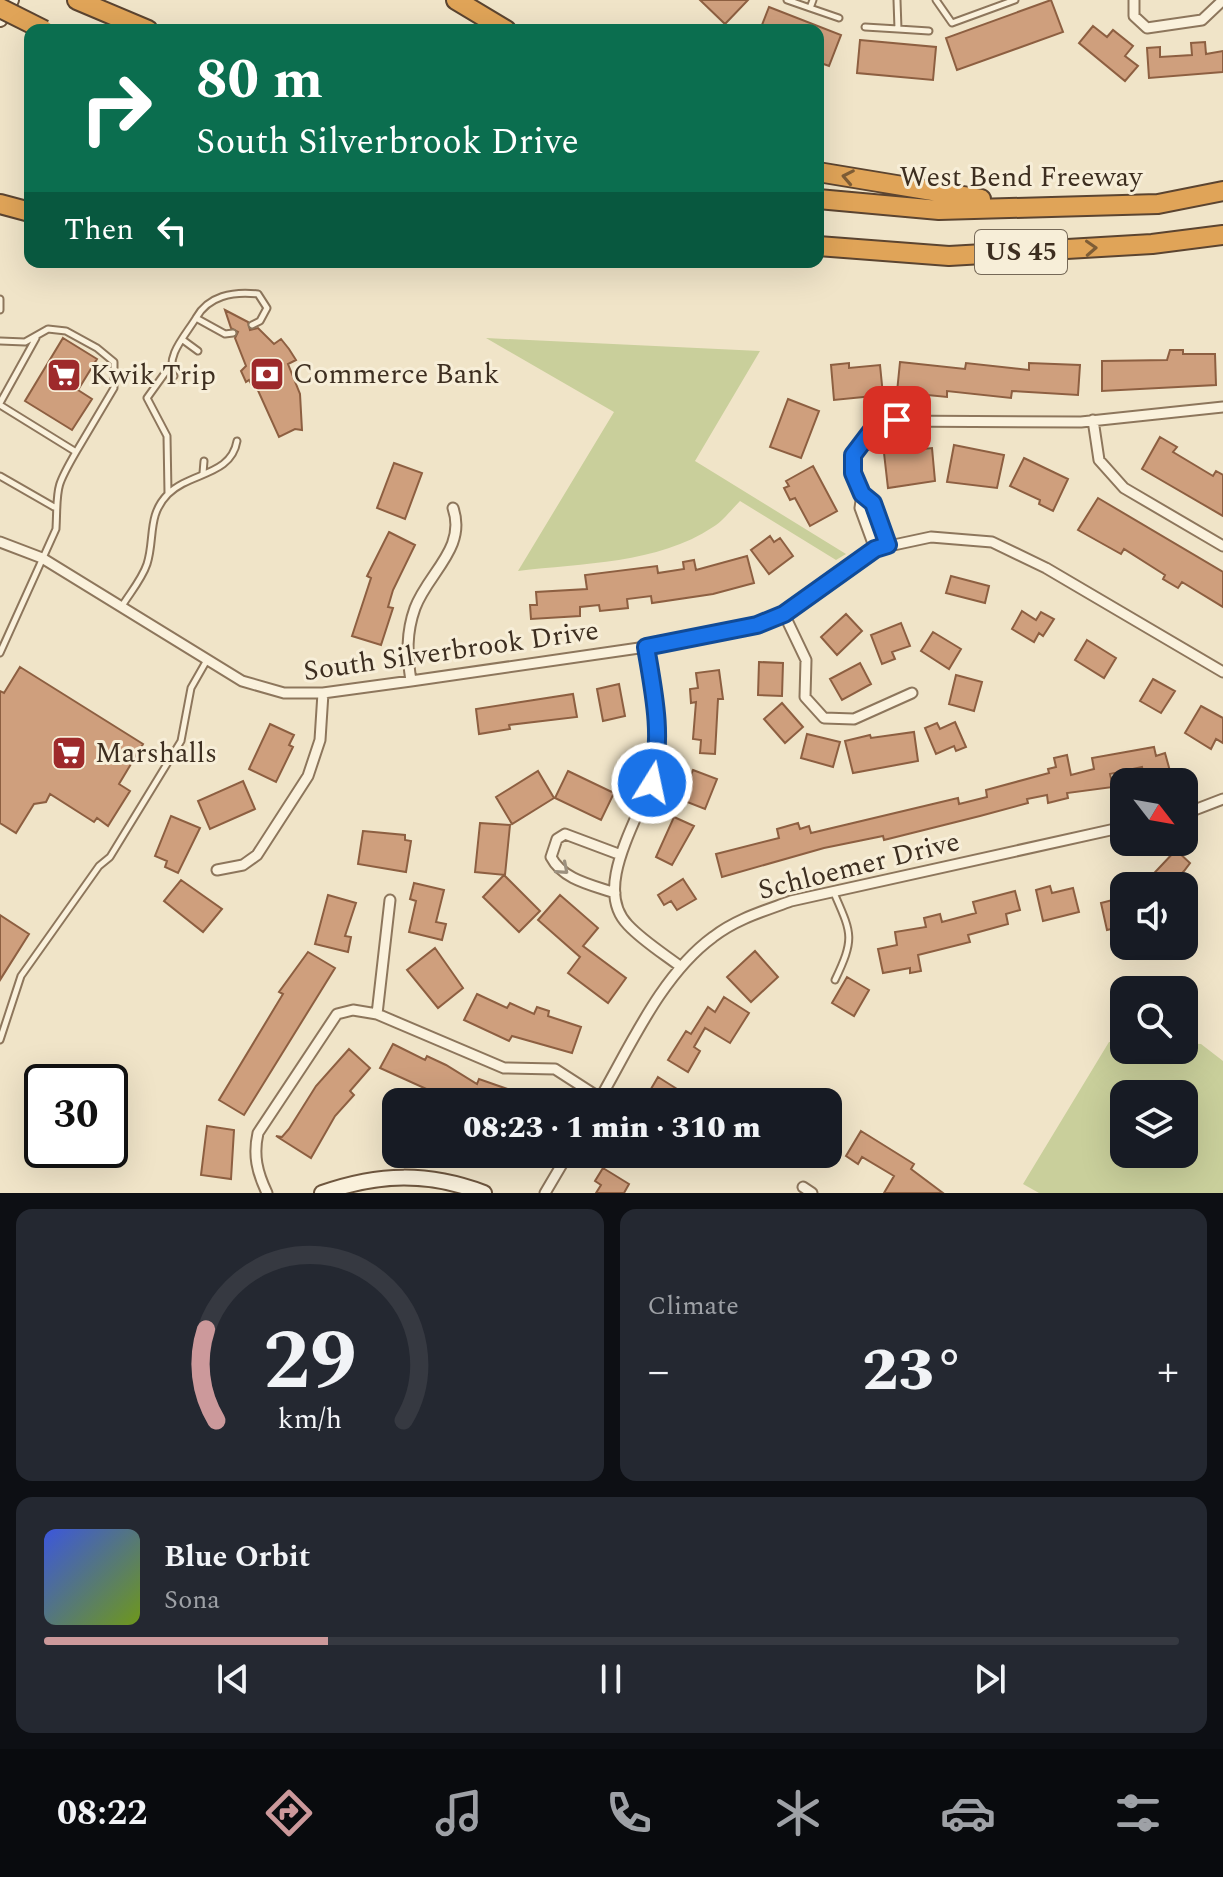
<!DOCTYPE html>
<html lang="en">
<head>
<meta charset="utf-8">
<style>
	body { margin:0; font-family:Spectral,serif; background:#242831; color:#f1f3f6; height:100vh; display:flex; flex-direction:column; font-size:30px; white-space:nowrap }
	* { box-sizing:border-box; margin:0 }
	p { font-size:26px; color:#9ea1a6 }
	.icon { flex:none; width:44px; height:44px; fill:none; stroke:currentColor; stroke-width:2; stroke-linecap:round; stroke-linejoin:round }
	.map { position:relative; height:1193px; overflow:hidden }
	.panel { display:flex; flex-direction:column; gap:16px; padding:16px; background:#0d0f14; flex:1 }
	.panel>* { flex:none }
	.guide { position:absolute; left:24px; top:24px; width:800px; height:244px; border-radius:16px; box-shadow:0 8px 32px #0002; background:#0b6e4f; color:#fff; overflow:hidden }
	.needle { width:52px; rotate:121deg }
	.buttons { position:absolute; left:1110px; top:768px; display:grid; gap:16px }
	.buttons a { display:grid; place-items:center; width:88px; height:88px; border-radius:16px; background:#171b24; box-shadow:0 8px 32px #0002; font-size:40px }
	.speed { position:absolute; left:24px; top:1064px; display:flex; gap:16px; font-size:40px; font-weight:700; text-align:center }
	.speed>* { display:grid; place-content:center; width:104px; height:104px; border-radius:50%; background:#171b24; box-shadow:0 8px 32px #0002; line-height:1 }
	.speed .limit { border:4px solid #111; border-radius:12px; background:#fff; color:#111 }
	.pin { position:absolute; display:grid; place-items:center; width:68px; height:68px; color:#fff; margin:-34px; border-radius:16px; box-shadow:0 4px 12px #0006 }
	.me { position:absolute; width:88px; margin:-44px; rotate:10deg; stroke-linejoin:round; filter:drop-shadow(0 0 6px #0008) }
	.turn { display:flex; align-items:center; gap:28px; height:168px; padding:0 40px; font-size:36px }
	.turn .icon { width:104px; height:104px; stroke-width:2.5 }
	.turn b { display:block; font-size:56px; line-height:68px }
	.then { display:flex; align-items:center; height:76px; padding:0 40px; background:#0003; gap:16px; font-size:30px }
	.big { font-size:60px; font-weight:800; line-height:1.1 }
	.panel .tile { flex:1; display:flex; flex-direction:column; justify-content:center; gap:12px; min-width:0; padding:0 28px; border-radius:16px; background:#242831 }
	.panel .dial { align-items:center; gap:0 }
	.dial svg { height:208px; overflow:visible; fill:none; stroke:#363941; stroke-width:7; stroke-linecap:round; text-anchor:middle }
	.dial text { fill:#f1f3f6; stroke:none }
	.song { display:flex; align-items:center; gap:24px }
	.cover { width:96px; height:96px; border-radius:12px; background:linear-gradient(135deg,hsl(230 70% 55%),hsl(80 70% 35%)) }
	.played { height:8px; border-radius:4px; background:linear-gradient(90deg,#cc999b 25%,#363941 25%) }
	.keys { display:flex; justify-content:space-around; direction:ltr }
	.heat { display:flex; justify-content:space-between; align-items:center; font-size:44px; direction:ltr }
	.panel .tiles { flex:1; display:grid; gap:16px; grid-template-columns:1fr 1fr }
	.tile:last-child { grid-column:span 2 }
	.trip { position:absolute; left:382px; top:1088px; width:460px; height:80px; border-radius:16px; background:#171b24; box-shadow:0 8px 32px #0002; font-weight:800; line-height:80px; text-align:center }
	.dock { display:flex; height:128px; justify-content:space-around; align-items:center; background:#090b0e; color:#9ea1a6 }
	.dock .icon { width:56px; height:56px }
	.dock .active { color:#cc999b }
	.dock b { font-size:36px; color:#f1f3f6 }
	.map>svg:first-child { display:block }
	.green { fill:#c9cf9b; fill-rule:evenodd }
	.building { fill:#cf9f7d; stroke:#8d5f41; stroke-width:2 }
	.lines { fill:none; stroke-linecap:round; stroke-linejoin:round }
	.lane-casing { stroke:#8d765c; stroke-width:9 }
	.street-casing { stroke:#8d765c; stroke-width:13 }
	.secondary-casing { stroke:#6f573f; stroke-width:18 }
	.highway-casing { stroke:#5b4430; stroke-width:22 }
	.lane { stroke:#faf1dc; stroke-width:5 }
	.street { stroke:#faf1dc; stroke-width:9 }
	.secondary { stroke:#faf1dc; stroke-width:14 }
	.highway { stroke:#e0a458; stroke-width:18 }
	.highway-bridge-casing { stroke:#5b4430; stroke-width:22; stroke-linecap:butt }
	.highway-bridge { stroke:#e0a458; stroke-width:18 }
	.oneway { stroke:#7e5d36 }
	.oneway2 { stroke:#9c907e }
	.route-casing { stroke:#114b97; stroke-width:20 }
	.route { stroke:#1a73e8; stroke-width:14 }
	.labels { text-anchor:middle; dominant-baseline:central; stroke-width:6; stroke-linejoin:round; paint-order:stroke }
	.shield { fill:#f7eed8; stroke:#756857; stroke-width:2 }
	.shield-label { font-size:26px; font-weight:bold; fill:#3d2e20 }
	.street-label { font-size:28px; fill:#3d2e20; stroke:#f7eed8 }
	.poi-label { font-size:28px; fill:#3d2e20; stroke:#f7eed8; text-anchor:start }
</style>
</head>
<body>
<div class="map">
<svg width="1223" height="1193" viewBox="0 0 1223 1193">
	<rect width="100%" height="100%" fill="#f0e4c8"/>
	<!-- green -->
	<path class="green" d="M 486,338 L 760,351 L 695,461 L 846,554 L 836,560 L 740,501 C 731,510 723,521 713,527 C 658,564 582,563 518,571 L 614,412 Z
		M 1109,1042 L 1124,1042 L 1124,1050 L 1184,1050 L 1184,1043 L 1201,1044 L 1223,1061 L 1223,1193 L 1039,1193 L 1023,1184 ZM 1124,1094 L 1184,1094 L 1184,1154 L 1124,1154 Z"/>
	<!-- building -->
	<path class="building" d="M 700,0 L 748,0 L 725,24 Z
		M 1051,0 L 1063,32 L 957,70 L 946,38 Z
		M 769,7 L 841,35 L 829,66 L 818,62 L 818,30 L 760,30 Z
		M 1093,26 L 1107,37 L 1113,30 L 1133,46 L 1125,56 L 1138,66 L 1125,81 L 1079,43 Z
		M 860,40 L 936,47 L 933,80 L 857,73 Z
		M 1205,42 L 1206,54 L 1223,51 L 1223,72 L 1149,78 L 1147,48 L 1160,47 L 1160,57 L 1192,55 L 1191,43 Z
		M 225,310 L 248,322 L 250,330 L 258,328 L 274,344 L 281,339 L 289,349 L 296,360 L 288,364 L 300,394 L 302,430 L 295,429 L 279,437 L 256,386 L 253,387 L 249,380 L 246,382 L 241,371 L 246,366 L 235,338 L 238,332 L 231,328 Z
		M 63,338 L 97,359 L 78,390 L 92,399 L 72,430 L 25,401 Z
		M 1170,350 L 1183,350 L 1183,354 L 1215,354 L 1216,385 L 1102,391 L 1102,361 L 1167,360 Z
		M 900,362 L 965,369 L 966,363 L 1029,370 L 1029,363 L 1080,365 L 1078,395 L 1012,391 L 1011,398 L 947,391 L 947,397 L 897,392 Z
		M 849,363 L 849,368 L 880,365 L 883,395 L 834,400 L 831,365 Z
		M 788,399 L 819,411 L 801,458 L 770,447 Z
		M 1160,437 L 1177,447 L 1173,452 L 1213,476 L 1216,471 L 1223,475 L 1223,516 L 1142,469 Z
		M 954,445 L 1004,455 L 997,488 L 947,482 Z
		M 932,448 L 935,481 L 888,488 L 884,453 Z
		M 1024,458 L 1068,479 L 1053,511 L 1039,504 L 1040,500 L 1010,486 Z
		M 394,463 L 422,473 L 405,519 L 377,508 Z
		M 813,466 L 837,511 L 810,526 L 795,498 L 790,500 L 784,488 L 789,486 L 786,481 Z
		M 1098,498 L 1223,572 L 1223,607 L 1182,582 L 1178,588 L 1163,579 L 1165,575 L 1124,549 L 1121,554 L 1078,530 Z
		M 389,532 L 415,545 L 393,590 L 388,607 L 393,608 L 381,645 L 352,636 L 371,578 L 367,576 Z
		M 770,536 L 774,542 L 780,538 L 793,556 L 769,574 L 751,550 Z
		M 747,556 L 754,583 L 713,594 L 652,603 L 651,596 L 627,599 L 628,608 L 600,611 L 599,605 L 580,607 L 580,616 L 531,619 L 530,605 L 537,605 L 536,592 L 587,589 L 585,575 L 657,566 L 658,573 L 684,569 L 683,562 L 694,560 L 696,570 Z
		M 951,576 L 989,586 L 985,603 L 946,593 Z
		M 1022,611 L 1036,620 L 1041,612 L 1054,619 L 1043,636 L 1039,633 L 1034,642 L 1012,629 Z
		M 846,614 L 862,631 L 837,655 L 821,637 Z
		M 901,623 L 910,646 L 892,652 L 895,659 L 882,664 L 871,635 Z
		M 933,632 L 961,649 L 949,669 L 921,651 Z
		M 1087,640 L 1116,658 L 1104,678 L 1075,660 Z
		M 759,662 L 783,663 L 782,696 L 758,695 Z
		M 860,663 L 871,684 L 842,700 L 830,679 Z
		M 20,667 L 143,744 L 119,784 L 130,791 L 108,826 L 97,818 L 94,822 L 50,794 L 46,802 L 34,804 L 16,833 L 0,823 L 0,691 L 4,693 Z
		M 719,670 L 723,699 L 718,699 L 715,754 L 700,753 L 701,740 L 693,739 L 696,702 L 691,703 L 690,689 L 698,688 L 696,673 Z
		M 956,675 L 982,682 L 974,711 L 949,704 Z
		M 1153,679 L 1175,691 L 1161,713 L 1140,701 Z
		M 619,684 L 625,716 L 603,721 L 597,689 Z
		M 573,694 L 577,717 L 509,725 L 510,729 L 479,734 L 476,709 Z
		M 782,703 L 803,727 L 785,743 L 764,719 Z
		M 1201,706 L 1223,718 L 1223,743 L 1216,739 L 1211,749 L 1185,733 Z
		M 955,722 L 966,747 L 956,751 L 954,746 L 936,754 L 925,728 L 937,723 L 940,729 Z
		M 270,724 L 294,735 L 289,745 L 293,747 L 276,782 L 249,769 Z
		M 914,732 L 918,761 L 853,773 L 845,741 L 870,735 L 871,738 Z
		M 807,734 L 840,742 L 833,767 L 801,758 Z
		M 1154,747 L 1156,756 L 1165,753 L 1170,771 L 1144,778 L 1142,767 L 1110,774 L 1113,787 L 1067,793 L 1068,798 L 1048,803 L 1047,795 L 1027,799 L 1028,803 L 980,816 L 884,840 L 883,836 L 824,848 L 722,877 L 716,854 L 779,838 L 777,829 L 798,823 L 800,829 L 809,826 L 811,833 L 958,798 L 959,804 L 987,797 L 986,790 L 1049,773 L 1048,769 L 1056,767 L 1054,758 L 1067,755 L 1071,775 L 1094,769 L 1092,758 Z
		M 693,770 L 717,779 L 705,809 L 682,800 Z
		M 538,771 L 554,798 L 512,824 L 496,797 Z
		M 568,771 L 614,793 L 601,820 L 555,798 Z
		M 243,781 L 255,809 L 210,829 L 198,801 Z
		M 171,816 L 200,828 L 178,873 L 165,867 L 167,861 L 155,856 Z
		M 674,817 L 694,826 L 672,865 L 656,857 Z
		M 480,823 L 510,825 L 505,875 L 475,872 Z
		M 363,831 L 405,835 L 405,840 L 411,841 L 406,872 L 358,864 Z
		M 1176,850 L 1190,863 L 1184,871 L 1170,886 L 1142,886 Z
		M 504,875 L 540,911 L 519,932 L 483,897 Z
		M 683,879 L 696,899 L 677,910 L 671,901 L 664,905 L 658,895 Z
		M 181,880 L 222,909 L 203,932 L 164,901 Z
		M 414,883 L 444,890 L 436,922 L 446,924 L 442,940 L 409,932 L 416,901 L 410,899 Z
		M 1050,886 L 1052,893 L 1073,888 L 1079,912 L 1043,921 L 1036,890 Z
		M 1015,891 L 1020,910 L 1006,914 L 1008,924 L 968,935 L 970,942 L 918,955 L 921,971 L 910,973 L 910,968 L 883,973 L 878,949 L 897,945 L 895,932 L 926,927 L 924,918 L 940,914 L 942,922 L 976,913 L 973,902 Z
		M 328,895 L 356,903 L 345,936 L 351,937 L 348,952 L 315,944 Z
		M 560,895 L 598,928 L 583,946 L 626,978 L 608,1003 L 568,973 L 580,957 L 538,920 Z
		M 1124,897 L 1124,926 L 1107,930 L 1101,903 Z
		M 0,915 L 29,934 L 0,980 Z
		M 435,948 L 463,988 L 438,1008 L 407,970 Z
		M 755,951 L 778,977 L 751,1002 L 727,977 Z
		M 308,952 L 335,968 L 244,1115 L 219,1100 L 283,994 L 279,992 Z
		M 847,977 L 869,990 L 854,1016 L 832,1003 Z
		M 477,994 L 507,1008 L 510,1003 L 534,1014 L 537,1007 L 549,1011 L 548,1016 L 581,1027 L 572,1053 L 512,1036 L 509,1041 L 464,1020 Z
		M 724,997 L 749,1013 L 730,1043 L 705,1028 L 694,1047 L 700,1051 L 688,1072 L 668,1060 L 686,1031 L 691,1034 L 708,1007 L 715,1012 Z
		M 393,1044 L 425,1060 L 427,1056 L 446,1065 L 477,1084 L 479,1079 L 533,1098 L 535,1091 L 563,1102 L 455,1102 L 380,1068 Z
		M 349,1049 L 370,1068 L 350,1091 L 354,1095 L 335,1116 L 311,1158 L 276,1136 L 282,1137 L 289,1129 L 316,1086 Z
		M 658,1077 L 685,1094 L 680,1102 L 657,1102 L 661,1095 L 651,1089 Z
		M 207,1126 L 234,1130 L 231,1179 L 201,1175 Z
		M 861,1131 L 914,1164 L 911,1169 L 943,1193 L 884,1193 L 894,1176 L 862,1157 L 858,1164 L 846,1156 Z
		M 603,1168 L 629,1184 L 624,1193 L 596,1193 L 601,1185 L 595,1181 Z"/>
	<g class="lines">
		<!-- lane casing -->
		<g class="lane-casing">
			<path id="lane" d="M 787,0 L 810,8 L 813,0
				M 936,0 L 952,23 L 1015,0
				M 810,8 L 839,18
				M 865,27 L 898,29 L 897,0
				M 898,29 L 929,31
				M 0,299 L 0,310
				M 233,333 L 225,334 L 196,318 C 208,296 233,291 258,294 L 267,308 L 260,321 L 252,325
				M 183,340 L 198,351
				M 0,341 L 25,342 L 48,329 L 66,331 L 97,348 L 114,362 L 114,388 L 76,452
				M 174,376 C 165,356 185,336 196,318
				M 0,403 L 36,338
				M 0,405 L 76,452 C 54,490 58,487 56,529 L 0,653
				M 203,473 L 204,461
				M 0,476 L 54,507
				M 168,493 L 167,436 L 147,398 L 170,366
				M 122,606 C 130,593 142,579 147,564 C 155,539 147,515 168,494 C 190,472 231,476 237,441
				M 834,893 C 852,934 855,938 835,980
				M 0,1040 L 21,976 L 99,866 L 110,857 L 181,741 L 191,688 L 207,660"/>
		</g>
		<!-- street casing -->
		<g class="street-casing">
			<path id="street" d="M 1134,0 L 1134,16 L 1147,28 L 1202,20 L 1220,3
				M 1093,420 L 1099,460 L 1124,488 L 1223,546
				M 862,494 L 860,508 L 875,549
				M 0,542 L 42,558 L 242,681 L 284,693 L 323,693 L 411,681 L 646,647 L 757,625 L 784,614 L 875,549 L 931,537 L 992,542 L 1046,568 L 1223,672
				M 888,545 C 883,532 880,513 872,503 C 869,499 865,498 862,495 C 839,465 860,438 885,421 L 1081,422 L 1223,407
				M 784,614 L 806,660 L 805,697 L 824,718 L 854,719 L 912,693
				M 646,647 C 652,680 662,716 659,751 C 655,800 586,882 628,925 C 643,941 664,954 681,967
				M 411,681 C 407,655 406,633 415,608 C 428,573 467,548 453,508
				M 1184,814 L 1223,799
				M 217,870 L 243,865 L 257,855 L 308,776 L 320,740 L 323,693
				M 615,893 C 592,885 563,880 551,857 L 557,839 L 565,834 L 621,855
				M 377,1014 L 390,900
				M 598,1102 C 630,1047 661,975 713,937 C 736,919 764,911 791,901 L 1124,827
				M 803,1187 L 812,1193
				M 267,1193 C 257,1172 253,1155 258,1133 L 337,1014 L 353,1010 L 377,1014 L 504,1068 L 555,1069 L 600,1098
				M 545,1193 L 568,1154"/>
		</g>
		<!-- secondary casing -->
		<g class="secondary-casing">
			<path id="secondary" d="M 0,19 L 11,0
				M 322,1193 C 379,1173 428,1172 484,1193"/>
		</g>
		<!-- highway casing -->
		<g class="highway-casing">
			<path id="highway" d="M 77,0 L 148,30
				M 456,0 L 506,30
				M 818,172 L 981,199
				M 818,199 L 939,210 L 1158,204 L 1223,191
				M 0,204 L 30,212
				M 818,246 L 949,256 L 1152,244 L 1223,235"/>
		</g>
		<!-- lane -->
		<use href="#lane" class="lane"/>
		<!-- street -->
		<use href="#street" class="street"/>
		<!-- secondary -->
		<use href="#secondary" class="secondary"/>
		<!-- highway -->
		<use href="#highway" class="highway"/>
		<!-- highway-bridge casing -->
		<g class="highway-bridge-casing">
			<path id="highway-bridge" d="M 0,8 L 44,30"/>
		</g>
		<!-- highway-bridge -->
		<use href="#highway-bridge" class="highway-bridge"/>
	</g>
	<!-- one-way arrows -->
	<defs><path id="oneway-chevron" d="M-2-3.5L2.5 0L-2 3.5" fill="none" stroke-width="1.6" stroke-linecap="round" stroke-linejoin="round" transform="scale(2)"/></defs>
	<g class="oneway">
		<use href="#oneway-chevron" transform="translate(848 177) rotate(-169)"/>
		<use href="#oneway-chevron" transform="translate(1091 248) rotate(-3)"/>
	</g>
	<use class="oneway2" href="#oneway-chevron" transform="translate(563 869) rotate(41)"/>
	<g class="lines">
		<!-- route casing -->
		<g class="route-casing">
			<path id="route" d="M 652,783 C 663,735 654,694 646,647 L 757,625 L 784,614 L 875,549 L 888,545 L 873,503 L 862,494 L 853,473 L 853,455 L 872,430 L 885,421 L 897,420"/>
		</g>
		<!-- route -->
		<use href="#route" class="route"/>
	</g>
	<!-- icons -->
	<defs>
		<g id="bank-square" transform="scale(1.8)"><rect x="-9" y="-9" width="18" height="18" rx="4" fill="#9e2a2b" stroke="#f7eed8"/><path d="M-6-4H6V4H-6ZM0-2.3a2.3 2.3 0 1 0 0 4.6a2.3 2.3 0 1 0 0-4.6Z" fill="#fff"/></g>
		<g id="supermarket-square" transform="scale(1.8)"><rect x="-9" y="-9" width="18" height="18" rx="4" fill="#9e2a2b" stroke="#f7eed8"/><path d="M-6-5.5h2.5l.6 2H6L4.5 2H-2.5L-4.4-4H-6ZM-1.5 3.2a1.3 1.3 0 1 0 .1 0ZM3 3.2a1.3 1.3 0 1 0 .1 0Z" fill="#fff"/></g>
	</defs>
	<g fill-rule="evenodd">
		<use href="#bank-square" x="267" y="374"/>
		<use href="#supermarket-square" x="64" y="375"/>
		<use href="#supermarket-square" x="69" y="753"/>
	</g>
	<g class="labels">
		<!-- shield labels -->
		<rect class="shield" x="975" y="230" width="92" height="44" rx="6"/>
		<g class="shield-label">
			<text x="1021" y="252">US 45</text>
		</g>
		<!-- street labels -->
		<g class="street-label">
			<text x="1021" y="177">West Bend Freeway</text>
			<text transform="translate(451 651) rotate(-8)">South Silverbrook Drive</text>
			<text transform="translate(859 866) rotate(-14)">Schloemer Drive</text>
		</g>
		<!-- poi labels -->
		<g class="poi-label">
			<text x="293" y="374">Commerce Bank</text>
			<text x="90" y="375">Kwik Trip</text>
			<text x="95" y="753">Marshalls</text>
		</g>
	</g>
</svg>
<div class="buttons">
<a><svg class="needle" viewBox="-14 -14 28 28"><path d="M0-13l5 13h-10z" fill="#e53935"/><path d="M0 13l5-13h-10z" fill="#9ea1a6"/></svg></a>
<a><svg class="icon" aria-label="sound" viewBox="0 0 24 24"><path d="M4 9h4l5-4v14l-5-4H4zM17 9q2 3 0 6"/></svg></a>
<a><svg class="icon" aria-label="search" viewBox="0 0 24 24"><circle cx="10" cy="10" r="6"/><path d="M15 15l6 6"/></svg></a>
<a><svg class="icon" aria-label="layers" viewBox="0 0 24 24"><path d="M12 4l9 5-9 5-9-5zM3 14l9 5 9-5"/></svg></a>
</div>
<div class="speed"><div class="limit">30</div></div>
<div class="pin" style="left:897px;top:420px;background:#d93025"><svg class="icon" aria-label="arrive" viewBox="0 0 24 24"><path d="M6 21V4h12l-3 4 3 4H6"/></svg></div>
<svg class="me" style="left:652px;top:783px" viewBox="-20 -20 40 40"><circle r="17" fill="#1a73e8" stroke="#fff" stroke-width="3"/><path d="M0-11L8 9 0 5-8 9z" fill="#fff"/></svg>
<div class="trip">08:23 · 1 min · 310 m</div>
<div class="guide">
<div class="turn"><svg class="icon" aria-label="right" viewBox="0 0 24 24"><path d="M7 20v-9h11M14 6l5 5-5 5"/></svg><div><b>80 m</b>South Silverbrook Drive</div></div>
<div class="then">Then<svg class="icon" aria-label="left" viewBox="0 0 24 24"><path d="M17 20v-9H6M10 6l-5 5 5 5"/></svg></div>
</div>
</div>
<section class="panel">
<div class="tiles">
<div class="tile dial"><svg viewBox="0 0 100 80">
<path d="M14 69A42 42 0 1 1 86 69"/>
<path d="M14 69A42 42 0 0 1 10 34" stroke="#cc999b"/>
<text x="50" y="56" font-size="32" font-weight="700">29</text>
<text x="50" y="72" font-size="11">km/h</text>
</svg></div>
<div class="tile"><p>Climate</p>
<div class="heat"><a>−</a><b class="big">23°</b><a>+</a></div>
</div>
<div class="tile">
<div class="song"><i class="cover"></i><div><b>Blue Orbit</b><p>Sona</p></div></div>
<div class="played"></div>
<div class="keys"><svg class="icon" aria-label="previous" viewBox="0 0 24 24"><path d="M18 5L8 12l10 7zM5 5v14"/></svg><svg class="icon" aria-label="pause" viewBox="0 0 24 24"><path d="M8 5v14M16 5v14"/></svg><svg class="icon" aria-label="next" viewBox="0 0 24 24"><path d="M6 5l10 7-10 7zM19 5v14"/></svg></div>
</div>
</div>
</section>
<nav class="dock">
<b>08:22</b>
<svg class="icon active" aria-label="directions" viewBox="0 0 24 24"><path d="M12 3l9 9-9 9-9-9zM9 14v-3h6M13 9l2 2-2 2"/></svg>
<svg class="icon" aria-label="music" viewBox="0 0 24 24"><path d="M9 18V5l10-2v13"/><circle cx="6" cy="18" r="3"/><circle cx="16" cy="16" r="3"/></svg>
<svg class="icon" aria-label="phone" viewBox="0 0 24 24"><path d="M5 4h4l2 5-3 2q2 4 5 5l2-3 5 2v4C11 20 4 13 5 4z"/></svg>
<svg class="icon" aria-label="climate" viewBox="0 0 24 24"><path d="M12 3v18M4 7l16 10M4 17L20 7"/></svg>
<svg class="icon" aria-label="car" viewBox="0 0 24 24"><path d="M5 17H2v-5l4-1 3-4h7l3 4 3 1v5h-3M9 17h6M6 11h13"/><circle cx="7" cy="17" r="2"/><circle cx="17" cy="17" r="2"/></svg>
<svg class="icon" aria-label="filters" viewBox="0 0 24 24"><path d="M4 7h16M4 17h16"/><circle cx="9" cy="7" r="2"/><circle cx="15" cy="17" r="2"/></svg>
</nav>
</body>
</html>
